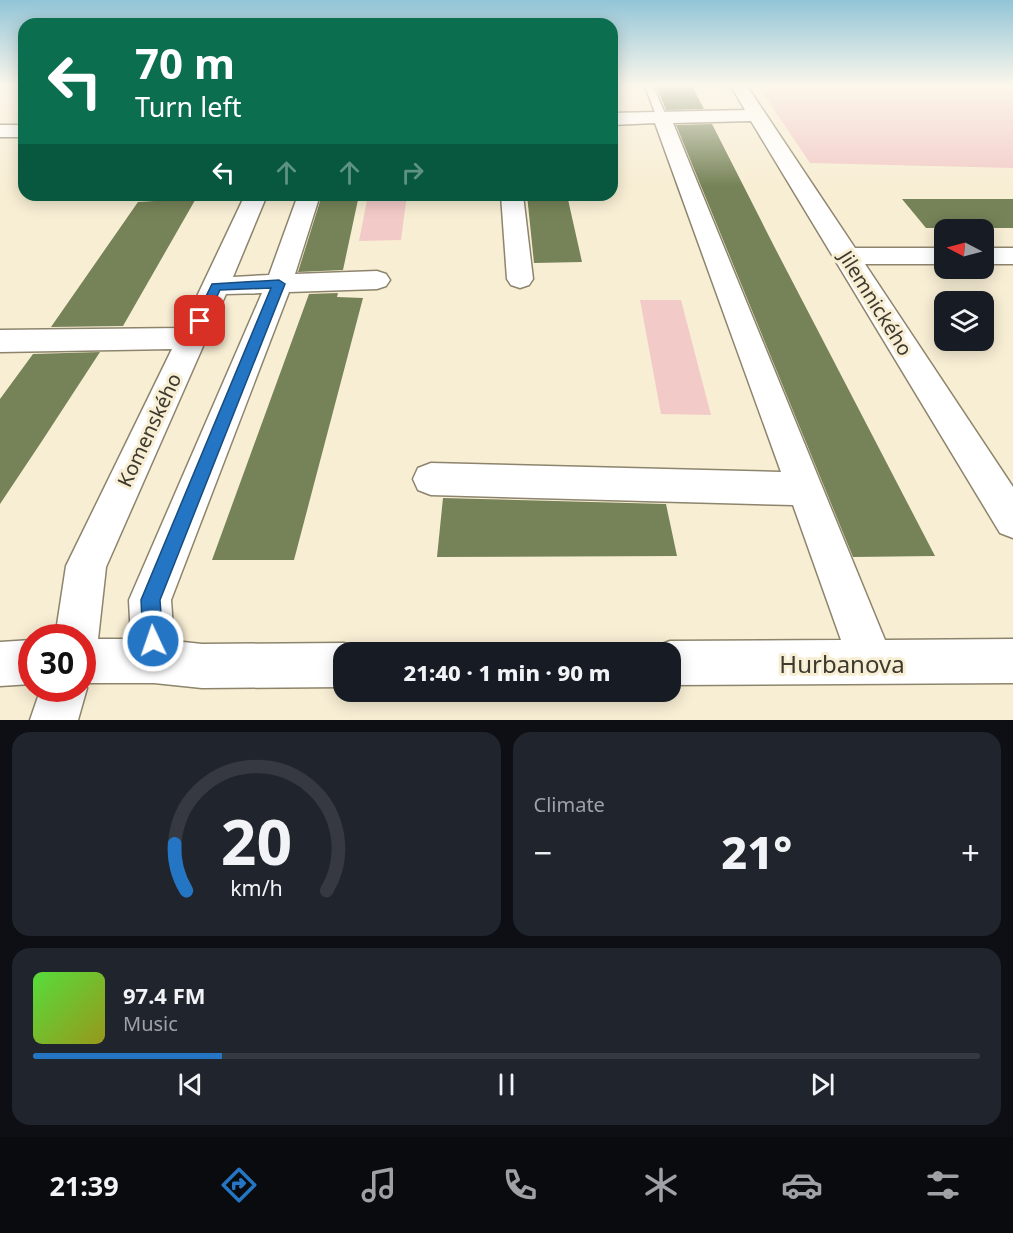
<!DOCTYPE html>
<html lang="en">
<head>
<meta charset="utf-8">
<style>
	body { margin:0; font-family:"Noto Sans",sans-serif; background:#20242c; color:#f1f3f6; height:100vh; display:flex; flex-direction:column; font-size:22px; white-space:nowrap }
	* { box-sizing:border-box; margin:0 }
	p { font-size:20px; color:#9ea1a6 }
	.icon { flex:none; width:33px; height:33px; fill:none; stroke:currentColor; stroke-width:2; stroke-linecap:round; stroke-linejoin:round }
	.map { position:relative; height:720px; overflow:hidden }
	.details { display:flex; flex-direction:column; gap:12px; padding:12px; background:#0d0f14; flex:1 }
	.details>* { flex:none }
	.guide { position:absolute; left:18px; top:18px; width:600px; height:183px; border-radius:18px; box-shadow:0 3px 15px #0003; background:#0b6e4f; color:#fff; overflow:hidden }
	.needle { width:39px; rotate:276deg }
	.buttons { position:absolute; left:934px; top:219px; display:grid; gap:12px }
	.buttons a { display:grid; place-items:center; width:60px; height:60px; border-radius:12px; background:#171b24; box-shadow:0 3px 15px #0003; font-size:30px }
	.speed { position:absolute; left:18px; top:624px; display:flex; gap:12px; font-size:30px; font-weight:700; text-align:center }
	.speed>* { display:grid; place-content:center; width:78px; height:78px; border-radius:50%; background:#171b24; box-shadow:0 3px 15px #0003; line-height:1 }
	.speed .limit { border:9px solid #d22; background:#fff; color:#111 }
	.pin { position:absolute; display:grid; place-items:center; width:51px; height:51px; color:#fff; margin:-26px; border-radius:12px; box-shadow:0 3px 9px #0006 }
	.me { position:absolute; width:66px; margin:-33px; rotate:357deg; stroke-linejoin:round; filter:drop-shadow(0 0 4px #0008) }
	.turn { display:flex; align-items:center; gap:21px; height:126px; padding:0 18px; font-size:27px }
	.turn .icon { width:78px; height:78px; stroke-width:2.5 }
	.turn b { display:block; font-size:42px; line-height:51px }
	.lanes { display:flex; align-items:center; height:57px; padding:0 18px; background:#0003; justify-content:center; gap:30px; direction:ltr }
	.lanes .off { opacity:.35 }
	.big { font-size:45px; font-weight:800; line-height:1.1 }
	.details .tile { flex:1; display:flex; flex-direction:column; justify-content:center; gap:9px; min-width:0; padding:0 21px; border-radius:18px; background:#20242c }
	.details .dial { align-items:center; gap:0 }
	.dial svg { height:156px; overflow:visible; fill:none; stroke:#363941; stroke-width:7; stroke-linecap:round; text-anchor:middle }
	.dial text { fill:#f1f3f6; stroke:none }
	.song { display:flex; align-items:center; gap:18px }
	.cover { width:72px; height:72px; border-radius:9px; background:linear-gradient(135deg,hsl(110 70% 55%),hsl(60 70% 35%)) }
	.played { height:6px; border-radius:3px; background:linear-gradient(90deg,#2475c4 20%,#363941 20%) }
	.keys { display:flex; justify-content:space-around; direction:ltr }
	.heat { display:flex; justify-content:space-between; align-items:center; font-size:33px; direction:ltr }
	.details .tiles { flex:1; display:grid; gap:12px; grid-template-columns:1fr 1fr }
	.tile:last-child { grid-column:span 2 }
	.trip { position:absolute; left:333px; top:642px; width:348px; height:60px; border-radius:18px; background:#171b24; box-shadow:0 3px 15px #0003; font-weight:800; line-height:60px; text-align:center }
	.tab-bar { display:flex; height:96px; justify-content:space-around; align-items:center; background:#090b0e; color:#9ea1a6 }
	.tab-bar .icon { width:42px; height:42px }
	.tab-bar .current { color:#2475c4 }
	.tab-bar b { font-size:27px; color:#f1f3f6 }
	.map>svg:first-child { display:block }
	.green { fill:#f2cbc8 }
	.building { fill:#768358 }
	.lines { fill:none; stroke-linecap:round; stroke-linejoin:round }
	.service-casing { stroke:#8d846d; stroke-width:3 }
	.minor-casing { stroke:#8d846d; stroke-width:3 }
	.service { fill:#fff; fill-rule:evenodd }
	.minor { fill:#fff; fill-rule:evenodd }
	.route { fill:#2475c4; stroke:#174c7f; stroke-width:1.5 }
	.labels { text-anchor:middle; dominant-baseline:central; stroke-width:6; stroke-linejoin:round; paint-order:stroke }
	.street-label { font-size:20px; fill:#3d392f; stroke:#f8eed4 }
	.near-street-label { font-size:24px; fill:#3d392f; stroke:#f8eed4 }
</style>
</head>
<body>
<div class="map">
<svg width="1013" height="720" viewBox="0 0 1013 720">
	<rect width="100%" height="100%" fill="#f8eed4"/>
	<!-- green -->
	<path class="green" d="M 758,86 L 1013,86 L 1013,168 L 810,163 Z
		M 368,195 L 407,195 L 401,240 L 359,241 Z
		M 640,300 L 681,300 L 711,415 L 661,414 Z"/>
	<!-- building -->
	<path class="building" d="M 656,86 L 692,86 L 704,109 L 666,110 Z
		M 712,124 L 775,248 L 935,556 L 853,557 L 676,125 Z
		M 158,195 L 198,195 L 123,326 L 51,327 L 138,202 L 154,201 Z
		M 322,195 L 359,195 L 343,270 L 298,272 Z
		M 527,195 L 567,195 L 582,262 L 534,263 Z
		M 902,199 L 1013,199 L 1013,228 L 926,228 Z
		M 338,293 L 337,297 L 363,298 L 294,560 L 212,560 L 309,294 Z
		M 100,352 L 42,441 L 0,504 L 0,399 L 33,354 Z
		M 443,498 L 666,504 L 677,556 L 437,557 Z"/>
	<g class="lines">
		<!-- service casing -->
		<g class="service-casing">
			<path id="service" d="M 645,86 L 653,86 L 667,118 L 665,120 L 657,118 Z"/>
		</g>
		<!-- minor casing -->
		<g class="minor-casing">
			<path id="minor" d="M 731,86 L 747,86 L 855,248 L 945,248 L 945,264 L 865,264 L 1013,487 L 1013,538 L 1000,533 L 751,121 L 673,123 L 885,640 L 1013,639 L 1013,683 L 670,685 L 670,652 L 652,652 L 654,647 L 670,641 L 841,640 L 793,505 L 431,495 L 418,490 L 413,479 L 418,468 L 431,463 L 781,472 L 655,123 L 612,125 L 612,113 L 745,110 Z
				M 0,125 L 24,125 L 24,137 L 0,137 Z
				M 245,195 L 267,195 L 233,277 L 269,275 L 298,195 L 320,195 L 295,274 L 377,271 L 386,274 L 390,280 L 386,286 L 377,289 L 289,292 L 171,600 L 174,641 L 202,644 L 344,643 L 360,649 L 361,652 L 344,652 L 344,687 L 202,688 L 154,683 L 85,683 L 87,688 L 78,720 L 30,720 L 41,688 L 82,688 L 82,638 L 55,638 L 66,566 L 172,349 L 0,352 L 0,330 L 182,328 ZM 262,293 L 129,600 L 131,639 L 98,639 L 106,567 L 226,294 Z
				M 501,195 L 523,195 L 533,279 L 529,285 L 520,288 L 511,285 L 507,279 Z
				M 984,248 L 1013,248 L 1013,264 L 984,264 Z
				M 32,640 L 32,684 L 0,686 L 0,642 Z"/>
		</g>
		<!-- service -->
		<use href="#service" class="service"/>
		<!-- minor -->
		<use href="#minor" class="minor"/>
	</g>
	<!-- sky -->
	<linearGradient id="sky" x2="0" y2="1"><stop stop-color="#92c5d7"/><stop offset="0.46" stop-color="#fcf7ec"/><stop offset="1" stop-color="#fcf7ec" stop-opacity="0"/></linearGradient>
	<rect width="1013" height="186" fill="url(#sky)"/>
	<!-- route -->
	<path class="route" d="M 279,280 L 285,284 L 160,600 L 163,641 L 160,648 L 153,651 L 146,648 L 143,641 L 141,600 L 271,288 L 220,290 L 204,324 L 195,324 L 194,321 L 212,284 Z"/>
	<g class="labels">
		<!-- street labels -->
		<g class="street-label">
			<text transform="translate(876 303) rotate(58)">Jilemnického</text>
			<text transform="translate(149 430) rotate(-65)">Komenského</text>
		</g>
		<!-- near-street labels -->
		<g class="near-street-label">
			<text x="842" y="663">Hurbanova</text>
		</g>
	</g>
</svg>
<div class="buttons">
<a><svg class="needle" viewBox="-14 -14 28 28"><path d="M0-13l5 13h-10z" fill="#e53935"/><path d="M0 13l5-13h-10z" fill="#9ea1a6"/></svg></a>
<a><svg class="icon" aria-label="layers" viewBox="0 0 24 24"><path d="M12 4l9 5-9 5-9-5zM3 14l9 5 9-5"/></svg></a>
</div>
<div class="speed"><div class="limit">30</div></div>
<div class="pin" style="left:200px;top:321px;background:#d93025"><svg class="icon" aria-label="arrive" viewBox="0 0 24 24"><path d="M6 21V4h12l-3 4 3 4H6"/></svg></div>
<svg class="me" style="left:153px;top:641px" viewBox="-20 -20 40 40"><circle r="17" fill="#2475c4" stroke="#fff" stroke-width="3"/><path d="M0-11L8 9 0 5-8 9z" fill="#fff"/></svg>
<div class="trip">21:40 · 1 min · 90 m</div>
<div class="guide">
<div class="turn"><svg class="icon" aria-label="left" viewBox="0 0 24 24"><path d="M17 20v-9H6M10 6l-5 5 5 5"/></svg><div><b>70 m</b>Turn left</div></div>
<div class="lanes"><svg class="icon" aria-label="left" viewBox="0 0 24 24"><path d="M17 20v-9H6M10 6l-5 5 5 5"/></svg><svg class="icon off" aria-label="ahead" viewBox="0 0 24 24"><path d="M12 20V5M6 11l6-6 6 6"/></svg><svg class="icon off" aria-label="ahead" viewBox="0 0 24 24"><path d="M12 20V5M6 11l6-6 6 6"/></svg><svg class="icon off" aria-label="right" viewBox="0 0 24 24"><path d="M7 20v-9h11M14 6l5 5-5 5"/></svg></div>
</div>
</div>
<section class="details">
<div class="tiles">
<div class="tile dial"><svg viewBox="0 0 100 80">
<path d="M14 69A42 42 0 1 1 86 69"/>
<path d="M14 69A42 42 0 0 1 8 45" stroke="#2475c4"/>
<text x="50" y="56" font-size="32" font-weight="700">20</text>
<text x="50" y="72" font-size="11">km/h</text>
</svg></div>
<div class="tile"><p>Climate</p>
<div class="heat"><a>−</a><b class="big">21°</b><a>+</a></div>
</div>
<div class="tile">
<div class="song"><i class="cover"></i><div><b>97.4 FM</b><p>Music</p></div></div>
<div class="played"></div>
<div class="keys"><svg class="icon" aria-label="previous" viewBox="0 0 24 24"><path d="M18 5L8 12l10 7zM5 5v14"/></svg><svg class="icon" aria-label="pause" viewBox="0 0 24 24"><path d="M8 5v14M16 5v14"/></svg><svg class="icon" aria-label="next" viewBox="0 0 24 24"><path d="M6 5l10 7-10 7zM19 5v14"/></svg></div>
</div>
</div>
</section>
<nav class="tab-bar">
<b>21:39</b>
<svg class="icon current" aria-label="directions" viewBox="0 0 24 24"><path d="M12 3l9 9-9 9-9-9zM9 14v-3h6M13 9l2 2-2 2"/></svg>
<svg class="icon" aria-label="music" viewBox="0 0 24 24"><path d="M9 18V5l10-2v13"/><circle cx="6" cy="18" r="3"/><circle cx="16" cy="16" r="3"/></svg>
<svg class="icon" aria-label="phone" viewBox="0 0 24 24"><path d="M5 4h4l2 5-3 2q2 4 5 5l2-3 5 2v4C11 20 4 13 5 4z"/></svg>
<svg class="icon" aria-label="climate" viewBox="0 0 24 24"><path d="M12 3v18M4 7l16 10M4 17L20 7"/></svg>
<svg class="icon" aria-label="car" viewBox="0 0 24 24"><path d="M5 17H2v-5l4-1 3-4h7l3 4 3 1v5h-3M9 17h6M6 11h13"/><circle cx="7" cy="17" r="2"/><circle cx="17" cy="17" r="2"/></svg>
<svg class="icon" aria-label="filters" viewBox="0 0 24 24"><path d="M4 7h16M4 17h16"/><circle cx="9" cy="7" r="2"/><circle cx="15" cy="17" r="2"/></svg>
</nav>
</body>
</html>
